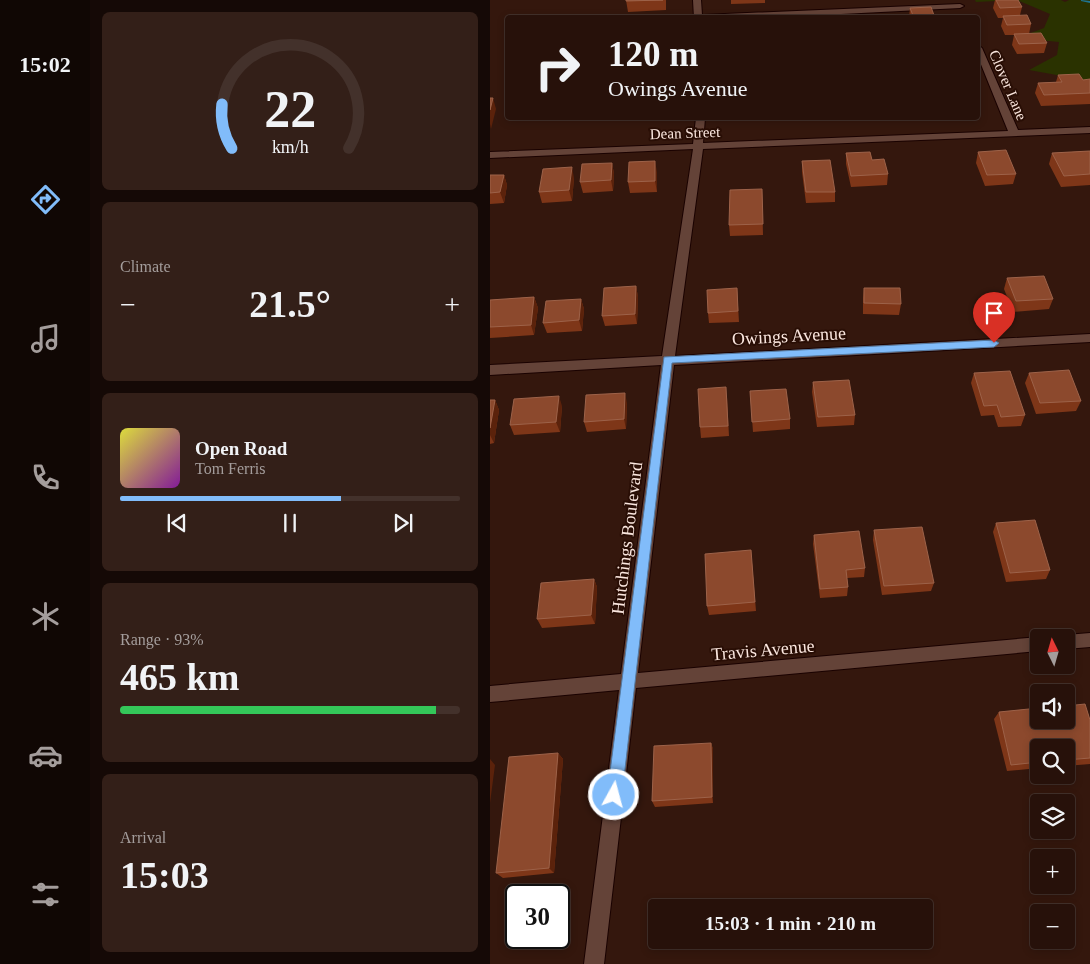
<!DOCTYPE html>
<html lang="en">
<head>
<meta charset="utf-8">
<style>
	body { margin:0; font-family:Georgia,serif; background:#331f18; color:#f1f3f6; height:100vh; display:flex; flex-direction:column; font-size:19px; white-space:nowrap }
	* { box-sizing:border-box; margin:0 }
	p { font-size:16px; color:#a49d9c }
	.icon { flex:none; width:28px; height:28px; fill:none; stroke:currentColor; stroke-width:2; stroke-linecap:round; stroke-linejoin:round }
	.map { position:relative; flex:1; overflow:hidden }
	.side { display:flex; flex-direction:column; gap:12px; padding:12px; background:#150906; width:400px }
	.side>* { flex:none }
	.top-card { position:absolute; left:15px; top:15px; width:475px; height:105px; border-radius:5px; box-shadow:0 2px 8px #0003,0 0 0 1px #43312b; background:#27110a; color:#f1f3f6; overflow:hidden }
	.needle { width:32px; rotate:355deg }
	.controls { position:absolute; left:540px; top:629px; display:grid; gap:10px }
	.controls a { display:grid; place-items:center; width:45px; height:45px; border-radius:5px; background:#27110a; box-shadow:0 2px 8px #0003,0 0 0 1px #43312b; font-size:25px }
	.speed { position:absolute; left:15px; top:884px; display:flex; gap:10px; font-size:25px; font-weight:700; text-align:center }
	.speed>* { display:grid; place-content:center; width:65px; height:65px; border-radius:50%; background:#27110a; box-shadow:0 2px 8px #0003,0 0 0 1px #43312b; line-height:1 }
	.speed .limit { border:2px solid #111; border-radius:8px; background:#fff; color:#111 }
	.pin { position:absolute; display:grid; place-items:center; width:42px; height:42px; color:#fff; margin:-51px -21px; border-radius:50% 50% 50% 0; rotate:-45deg; box-shadow:0 0 5px #0007 }
	.pin .icon { rotate:45deg }
	.me { position:absolute; width:55px; margin:-28px; rotate:7deg; stroke-linejoin:round; filter:drop-shadow(0 0 4px #0008) }
	.turn { display:flex; align-items:center; gap:18px; height:105px; padding:0 20px; font-size:22px }
	.turn .icon { width:65px; height:65px; stroke-width:2.5 }
	.turn b { display:block; font-size:35px; line-height:42px }
	.big { font-size:38px; font-weight:800; line-height:1.1 }
	.side .widget { flex:1; display:flex; flex-direction:column; justify-content:center; gap:8px; min-width:0; padding:0 18px; border-radius:8px; background:#331f18 }
	.side .dial { align-items:center; gap:0 }
	.dial svg { height:130px; overflow:visible; fill:none; stroke:#43312b; stroke-width:7; stroke-linecap:round; text-anchor:middle }
	.dial text { fill:#f1f3f6; stroke:none }
	.song { display:flex; align-items:center; gap:15px }
	.cover { width:60px; height:60px; border-radius:8px; background:linear-gradient(135deg,hsl(60 70% 55%),hsl(290 70% 35%)) }
	.played { height:5px; border-radius:2px; background:linear-gradient(90deg,#81bcfa 65%,#43312b 65%) }
	.keys { display:flex; justify-content:space-around; direction:ltr }
	.heat { display:flex; justify-content:space-between; align-items:center; font-size:28px; direction:ltr }
	.charge { height:8px; border-radius:4px; background:linear-gradient(90deg,#34c759 93%,#43312b 0) }
	.trip { position:absolute; left:158px; top:899px; width:285px; height:50px; border-radius:5px; background:#27110a; box-shadow:0 2px 8px #0003,0 0 0 1px #43312b; font-weight:800; line-height:50px; text-align:center }
	main { display:flex; flex:1; min-height:0 }
	.tab-bar { display:flex; flex-direction:column; width:90px; justify-content:space-around; align-items:center; background:#100704; color:#a49d9c }
	.tab-bar .icon { width:35px; height:35px }
	.tab-bar .active { color:#81bcfa }
	.tab-bar b { font-size:22px; color:#f1f3f6 }
	.map>svg:first-child { display:block }
	.green { fill:#2a3200 }
	.lines { fill:none; stroke-linecap:round; stroke-linejoin:round }
	.stream { fill:#1e7593; fill-rule:evenodd }
	.minor-casing { stroke:#1a0200; stroke-width:2 }
	.minor { fill:#644338; fill-rule:evenodd }
	.wall { fill:#7e3618 }
	.shaded-wall { fill:#5b220b }
	.building { fill:#8c492d; stroke:#9d6249 }
	.route { fill:#81bcfa; stroke:#547aa2 }
	.labels { text-anchor:middle; dominant-baseline:central; stroke-width:4; stroke-linejoin:round; paint-order:stroke }
	.far-street-label { font-size:15px; fill:#fbe7df; stroke:#290e05 }
	.street-label { font-size:18px; fill:#fbe7df; stroke:#290e05 }
</style>
</head>
<body>
<main>
<nav class="tab-bar">
<b>15:02</b>
<svg class="icon active" aria-label="directions" viewBox="0 0 24 24"><path d="M12 3l9 9-9 9-9-9zM9 14v-3h6M13 9l2 2-2 2"/></svg>
<svg class="icon" aria-label="music" viewBox="0 0 24 24"><path d="M9 18V5l10-2v13"/><circle cx="6" cy="18" r="3"/><circle cx="16" cy="16" r="3"/></svg>
<svg class="icon" aria-label="phone" viewBox="0 0 24 24"><path d="M5 4h4l2 5-3 2q2 4 5 5l2-3 5 2v4C11 20 4 13 5 4z"/></svg>
<svg class="icon" aria-label="climate" viewBox="0 0 24 24"><path d="M12 3v18M4 7l16 10M4 17L20 7"/></svg>
<svg class="icon" aria-label="car" viewBox="0 0 24 24"><path d="M5 17H2v-5l4-1 3-4h7l3 4 3 1v5h-3M9 17h6M6 11h13"/><circle cx="7" cy="17" r="2"/><circle cx="17" cy="17" r="2"/></svg>
<svg class="icon" aria-label="filters" viewBox="0 0 24 24"><path d="M4 7h16M4 17h16"/><circle cx="9" cy="7" r="2"/><circle cx="15" cy="17" r="2"/></svg>
</nav>
<section class="side">
<div class="widget dial"><svg viewBox="0 0 100 80">
<path d="M14 69A42 42 0 1 1 86 69"/>
<path d="M14 69A42 42 0 0 1 8 42" stroke="#81bcfa"/>
<text x="50" y="56" font-size="32" font-weight="700">22</text>
<text x="50" y="72" font-size="11">km/h</text>
</svg></div>
<div class="widget"><p>Climate</p>
<div class="heat"><a>−</a><b class="big">21.5°</b><a>+</a></div>
</div>
<div class="widget">
<div class="song"><i class="cover"></i><div><b>Open Road</b><p>Tom Ferris</p></div></div>
<div class="played"></div>
<div class="keys"><svg class="icon" aria-label="previous" viewBox="0 0 24 24"><path d="M18 5L8 12l10 7zM5 5v14"/></svg><svg class="icon" aria-label="pause" viewBox="0 0 24 24"><path d="M8 5v14M16 5v14"/></svg><svg class="icon" aria-label="next" viewBox="0 0 24 24"><path d="M6 5l10 7-10 7zM19 5v14"/></svg></div>
</div>
<div class="widget"><p>Range · 93%</p><b class="big">465 km</b><div class="charge"></div></div>
<div class="widget"><p>Arrival</p><b class="big">15:03</b></div>
</section>
<div class="map">
<svg width="600" height="964" viewBox="0 0 600 964">
	<rect width="100%" height="100%" fill="#34170d"/>
	<!-- green -->
	<path class="green" d="M 485,0 L 571,0 L 575,2 L 579,0 L 600,0 L 600,81 L 539,70 L 567,55 L 569,42 L 549,40 L 538,34 L 554,28 L 560,14 L 527,0 L 486,2 Z"/>
	<g class="lines">
		<!-- stream -->
		<path class="stream" d="M 591,0 L 600,1 L 600,3 L 591,1 Z"/>
		<!-- minor casing -->
		<g class="minor-casing">
			<path id="minor" d="M 203,0 L 211,0 L 212,15 L 470,4 L 474,6 L 470,8 L 272,18 L 204,18 Z
				M 488,45 L 492,48 L 528,130 L 600,127 L 600,133 L 213,149 L 185,356 L 600,334 L 600,342 L 184,365 L 148,673 L 549,637 L 551,638 L 549,638 L 549,651 L 146,688 L 114,964 L 94,964 L 129,690 L 0,702 L 0,686 L 131,674 L 171,365 L 0,375 L 0,365 L 172,356 L 203,149 L 0,158 L 0,152 L 203,144 L 206,118 L 215,118 L 213,143 L 518,131 L 488,57 Z
				M 600,633 L 600,647 L 576,649 L 576,638 L 570,638 L 576,635 Z"/>
		</g>
		<!-- minor -->
		<use href="#minor" class="minor"/>
	</g>
	<!-- wall -->
	<path class="wall" d="M 136,0 L 176,0 L 176,10 L 138,12 Z
		M 241,0 L 275,0 L 275,3 L 241,4 Z
		M 505,0 L 528,0 L 532,7 L 530,15 L 541,24 L 539,34 L 557,43 L 554,53 L 527,54 L 522,45 L 524,35 L 515,35 L 511,26 L 513,18 L 508,18 L 503,8 Z
		M 420,8 L 445,18 L 419,18 Z
		M 568,75 L 593,80 L 600,79 L 600,104 L 551,106 L 545,93 L 548,83 L 566,82 Z
		M 600,151 L 600,185 L 571,187 L 559,164 L 562,153 Z
		M 488,152 L 526,174 L 523,184 L 495,186 L 486,163 Z
		M 356,153 L 398,174 L 397,185 L 361,187 L 356,164 Z
		M 312,161 L 345,192 L 345,202 L 316,203 L 312,172 Z
		M 122,163 L 124,174 L 123,191 L 93,193 L 90,182 Z
		M 167,172 L 167,192 L 140,193 L 138,182 Z
		M 0,175 L 14,175 L 17,185 L 14,203 L 0,204 Z
		M 84,178 L 82,201 L 52,203 L 49,192 Z
		M 272,189 L 273,235 L 240,236 L 239,225 Z
		M 517,278 L 563,299 L 559,309 L 523,312 L 514,289 Z
		M 146,286 L 148,297 L 147,324 L 115,326 L 112,316 Z
		M 247,288 L 249,322 L 219,323 L 218,313 Z
		M 374,288 L 411,304 L 409,315 L 373,314 L 373,298 Z
		M 44,297 L 48,308 L 44,335 L 0,338 L 0,300 Z
		M 91,299 L 94,309 L 92,331 L 57,333 L 53,323 Z
		M 484,373 L 535,415 L 531,426 L 508,427 L 504,415 L 491,416 L 481,383 Z
		M 539,373 L 591,401 L 586,411 L 546,414 L 535,383 Z
		M 323,382 L 365,415 L 364,425 L 327,427 L 322,392 Z
		M 260,391 L 300,419 L 300,429 L 263,432 Z
		M 237,397 L 239,436 L 211,438 L 210,427 Z
		M 0,400 L 5,400 L 9,410 L 4,443 L 0,444 Z
		M 137,403 L 136,429 L 97,432 L 94,422 Z
		M 72,406 L 70,432 L 24,435 L 20,425 Z
		M 506,523 L 560,570 L 556,579 L 516,582 L 503,532 Z
		M 384,530 L 444,583 L 441,591 L 392,595 L 383,540 Z
		M 324,535 L 375,568 L 374,577 L 357,578 L 358,587 L 357,596 L 330,598 L 323,544 Z
		M 261,550 L 266,611 L 219,615 L 217,606 Z
		M 104,579 L 107,587 L 105,624 L 52,628 L 47,619 Z
		M 509,712 L 600,720 L 600,764 L 576,766 L 576,748 L 549,748 L 549,768 L 517,771 L 504,719 Z
		M 221,743 L 223,749 L 223,803 L 165,807 L 162,801 Z
		M 68,753 L 73,759 L 64,873 L 13,878 L 6,873 Z"/>
	<!-- shaded-wall -->
	<path class="shaded-wall" d="M 3,98 L 6,109 L 1,129 L 0,124 L 0,110 Z
		M 165,161 L 167,172 L 167,192 L 165,181 Z
		M 122,163 L 124,174 L 123,191 L 121,180 Z
		M 82,167 L 84,178 L 82,201 L 79,190 Z
		M 14,175 L 17,185 L 14,203 L 10,192 Z
		M 146,286 L 148,297 L 147,324 L 145,314 Z
		M 44,297 L 48,308 L 44,335 L 41,325 Z
		M 91,299 L 94,309 L 92,331 L 89,320 Z
		M 135,393 L 137,403 L 136,429 L 134,419 Z
		M 69,396 L 72,406 L 70,432 L 66,422 Z
		M 5,400 L 9,410 L 4,443 L 0,435 L 0,428 Z
		M 104,579 L 107,587 L 105,624 L 101,615 Z
		M 221,743 L 223,749 L 223,803 L 222,797 Z
		M 68,753 L 73,759 L 64,873 L 59,868 Z
		M 0,759 L 5,765 L 0,803 Z"/>
	<!-- building -->
	<path class="building" d="M 136,0 L 173,0 L 136,1 Z
		M 506,0 L 528,0 L 532,7 L 510,8 Z
		M 441,7 L 445,18 L 424,18 L 420,8 Z
		M 537,15 L 541,24 L 517,25 L 513,16 Z
		M 551,33 L 557,43 L 529,44 L 524,34 Z
		M 589,74 L 593,80 L 600,79 L 600,93 L 554,95 L 548,83 L 572,82 L 568,75 Z
		M 0,98 L 3,98 L 0,110 Z
		M 516,150 L 526,174 L 497,175 L 488,152 Z
		M 600,151 L 600,174 L 574,176 L 562,153 Z
		M 380,152 L 382,160 L 394,159 L 398,174 L 361,176 L 356,153 Z
		M 340,160 L 345,192 L 316,192 L 312,161 Z
		M 165,161 L 165,181 L 138,182 L 139,162 Z
		M 122,163 L 121,180 L 90,182 L 92,164 Z
		M 82,167 L 79,190 L 49,192 L 53,169 Z
		M 0,175 L 14,175 L 10,192 L 0,193 Z
		M 272,189 L 273,224 L 239,225 L 240,190 Z
		M 554,276 L 563,299 L 526,301 L 517,278 Z
		M 146,286 L 145,314 L 112,316 L 114,288 Z
		M 247,288 L 248,311 L 218,313 L 217,290 Z
		M 374,288 L 410,288 L 411,304 L 374,303 Z
		M 44,297 L 41,325 L 0,327 L 0,300 Z
		M 91,299 L 89,320 L 53,323 L 56,301 Z
		M 579,370 L 591,401 L 550,403 L 539,373 Z
		M 520,371 L 535,415 L 511,417 L 507,405 L 494,406 L 484,373 Z
		M 359,380 L 365,415 L 328,417 L 323,382 Z
		M 236,387 L 238,426 L 210,427 L 208,389 Z
		M 296,389 L 300,419 L 262,422 L 260,391 Z
		M 135,393 L 134,419 L 94,422 L 96,395 Z
		M 69,396 L 66,422 L 20,425 L 24,399 Z
		M 0,400 L 5,400 L 0,428 Z
		M 545,520 L 560,570 L 520,573 L 506,523 Z
		M 432,527 L 444,583 L 394,586 L 384,530 Z
		M 369,531 L 375,568 L 356,570 L 358,587 L 330,589 L 324,535 Z
		M 261,550 L 265,602 L 217,606 L 215,554 Z
		M 104,579 L 101,615 L 47,619 L 51,583 Z
		M 595,704 L 600,720 L 600,758 L 576,760 L 576,748 L 549,748 L 549,762 L 521,765 L 509,712 L 549,708 L 549,720 L 576,720 L 576,706 Z
		M 221,743 L 222,797 L 162,801 L 164,746 Z
		M 68,753 L 59,868 L 6,873 L 19,757 Z"/>
	<!-- route -->
	<path class="route" d="M 504,340 L 509,343 L 504,347 L 182,363 L 132,795 L 130,800 L 124,802 L 119,800 L 117,795 L 174,357 Z"/>
	<g class="labels">
		<!-- far-street labels -->
		<g class="far-street-label">
			<text transform="translate(518 85) rotate(67)">Clover Lane</text>
			<text transform="translate(195 133) rotate(-2)">Dean Street</text>
		</g>
		<!-- street labels -->
		<g class="street-label">
			<text transform="translate(299 336) rotate(-3)">Owings Avenue</text>
			<text transform="translate(137 538) rotate(-83)">Hutchings Boulevard</text>
			<text transform="translate(273 650) rotate(-5)">Travis Avenue</text>
		</g>
	</g>
</svg>
<div class="controls">
<a><svg class="needle" viewBox="-14 -14 28 28"><path d="M0-13l5 13h-10z" fill="#e53935"/><path d="M0 13l5-13h-10z" fill="#a49d9c"/></svg></a>
<a><svg class="icon" aria-label="sound" viewBox="0 0 24 24"><path d="M4 9h4l5-4v14l-5-4H4zM17 9q2 3 0 6"/></svg></a>
<a><svg class="icon" aria-label="search" viewBox="0 0 24 24"><circle cx="10" cy="10" r="6"/><path d="M15 15l6 6"/></svg></a>
<a><svg class="icon" aria-label="layers" viewBox="0 0 24 24"><path d="M12 4l9 5-9 5-9-5zM3 14l9 5 9-5"/></svg></a>
<a>+</a>
<a>−</a>
</div>
<div class="speed"><div class="limit">30</div></div>
<div class="pin" style="left:504px;top:343px;background:#d93025"><svg class="icon" aria-label="arrive" viewBox="0 0 24 24"><path d="M6 21V4h12l-3 4 3 4H6"/></svg></div>
<svg class="me" style="left:124px;top:795px" viewBox="-20 -20 40 40"><circle r="17" fill="#81bcfa" stroke="#fff" stroke-width="3"/><path d="M0-11L8 9 0 5-8 9z" fill="#fff"/></svg>
<div class="trip">15:03 · 1 min · 210 m</div>
<div class="top-card">
<div class="turn"><svg class="icon" aria-label="right" viewBox="0 0 24 24"><path d="M7 20v-9h11M14 6l5 5-5 5"/></svg><div><b>120 m</b>Owings Avenue</div></div>
</div>
</div>
</main>
</body>
</html>
